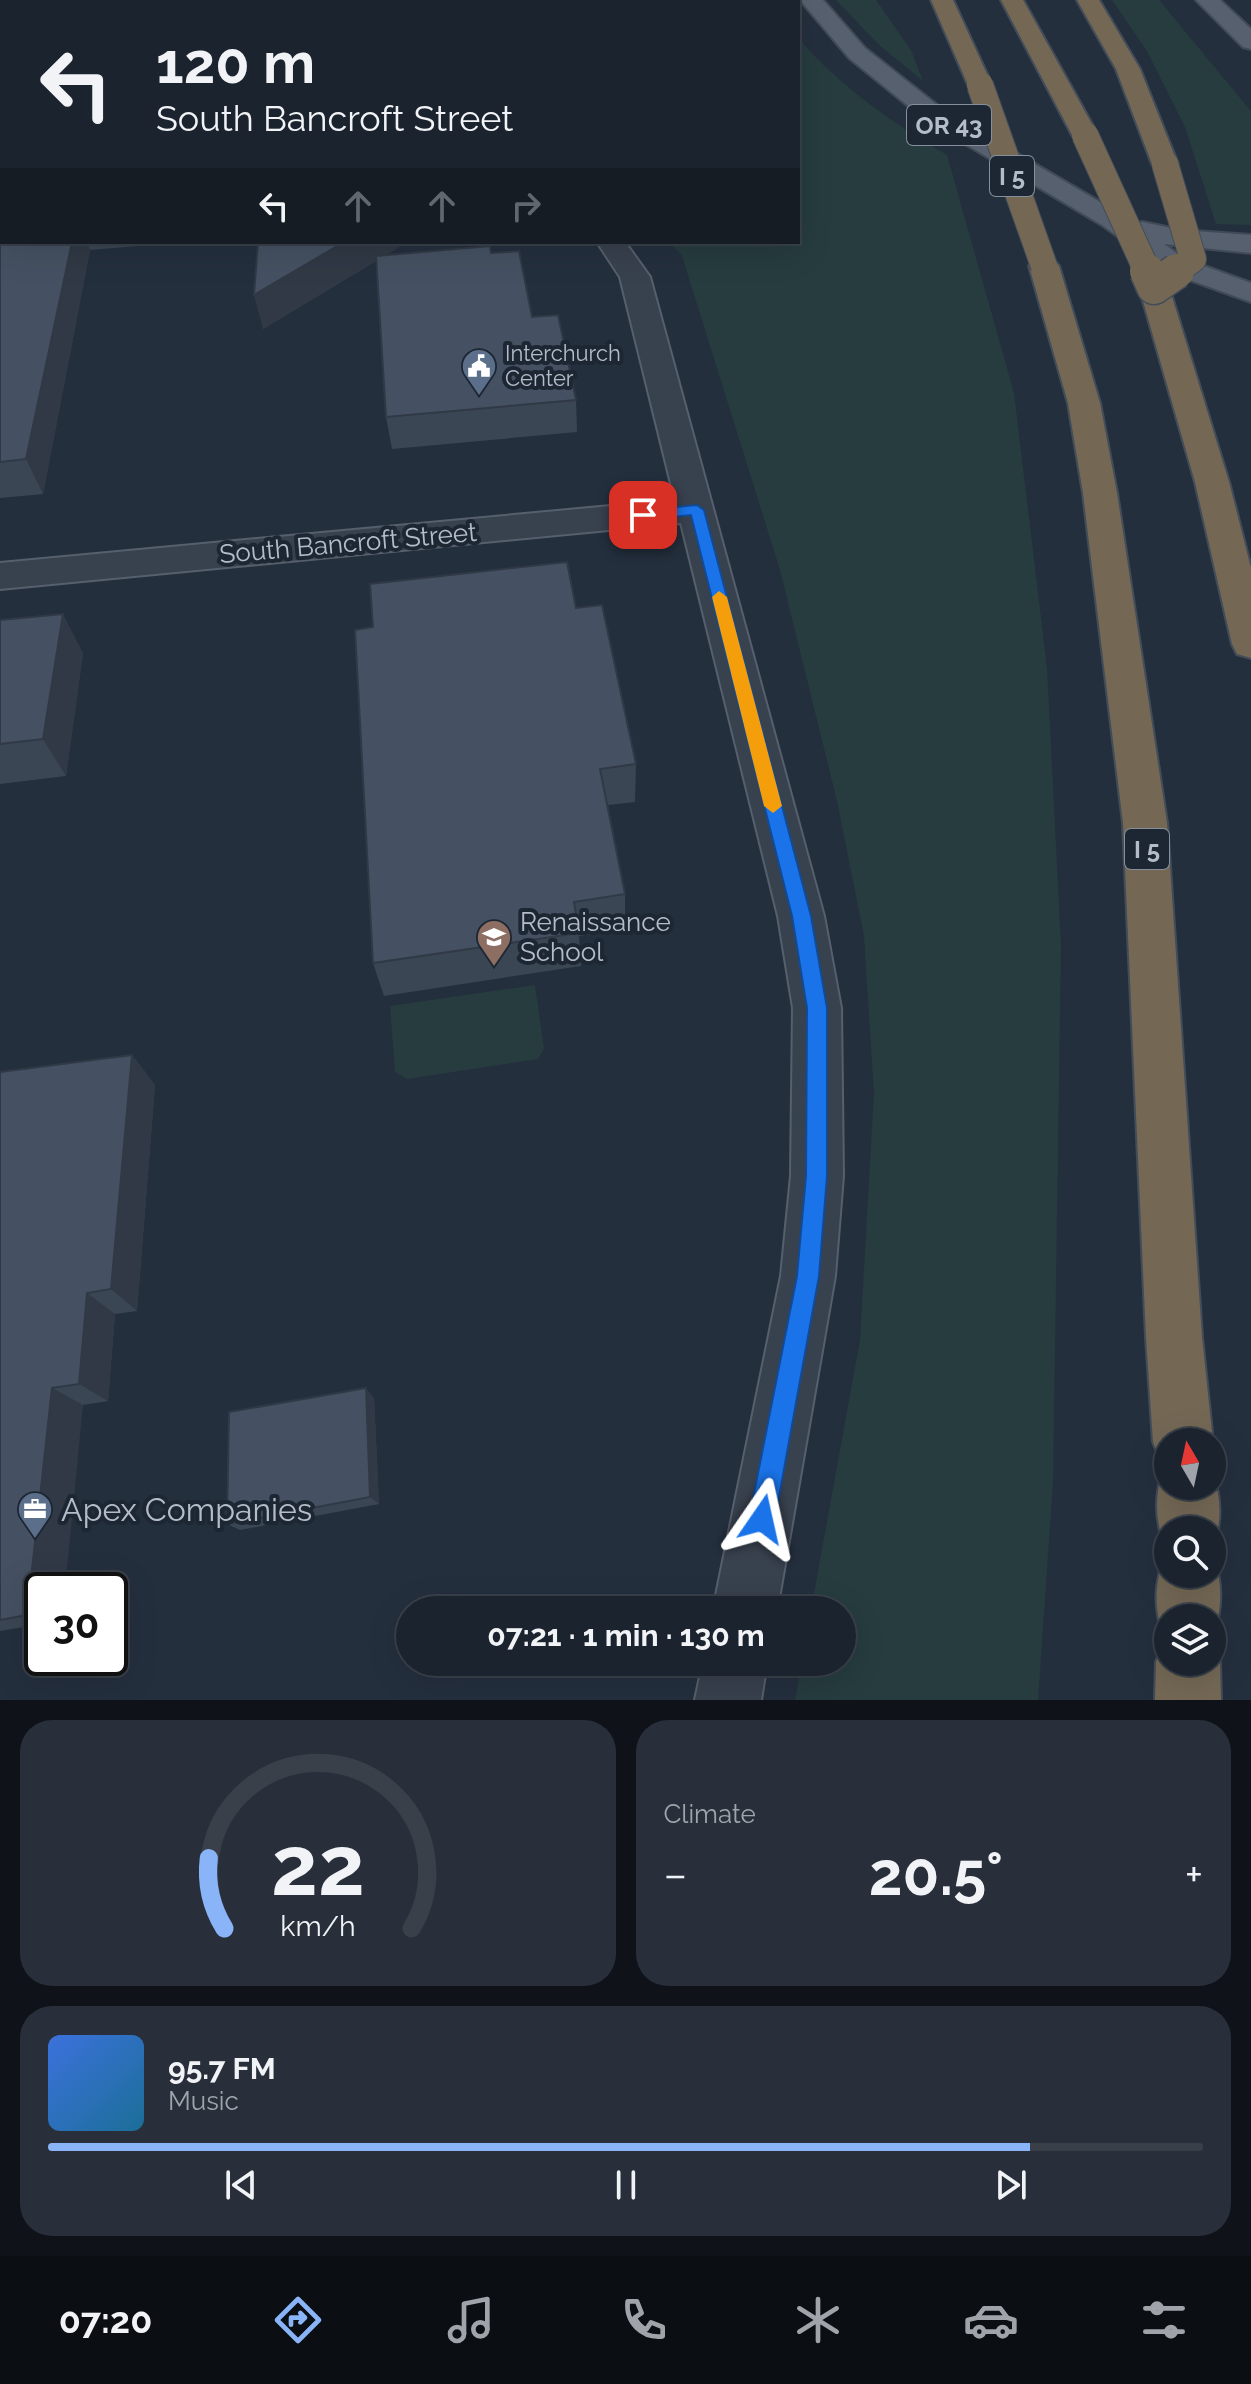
<!DOCTYPE html>
<html lang="en">
<head>
<meta charset="utf-8">
<style>
	body { margin:0; font-family:Raleway,sans-serif; background:#282f3a; color:#f1f3f6; height:100vh; display:flex; flex-direction:column; font-size:30px; white-space:nowrap }
	* { box-sizing:border-box; margin:0 }
	p { font-size:26px; color:#a0a4aa }
	.icon { flex:none; width:44px; height:44px; fill:none; stroke:currentColor; stroke-width:2; stroke-linecap:round; stroke-linejoin:round }
	.map { position:relative; height:1700px; overflow:hidden }
	.details { display:flex; flex-direction:column; gap:20px; padding:20px; background:#0f1319; flex:1 }
	.details>* { flex:none }
	.guide { position:absolute; left:0px; top:0px; width:800px; height:244px; box-shadow:0 8px 32px #0002,0 0 0 2px #39404a; background:#1b232e; color:#f1f3f6; overflow:hidden }
	.needle { width:52px; rotate:351deg }
	.fabs { position:absolute; left:1154px; top:1428px; display:grid; gap:16px }
	.fabs a { display:grid; place-items:center; width:72px; height:72px; border-radius:50%; background:#1b232e; box-shadow:0 8px 32px #0002,0 0 0 2px #39404a; font-size:40px }
	.speed { position:absolute; left:24px; top:1572px; display:flex; gap:16px; font-size:40px; font-weight:700; text-align:center }
	.speed>* { display:grid; place-content:center; width:104px; height:104px; border-radius:50%; background:#1b232e; box-shadow:0 8px 32px #0002,0 0 0 2px #39404a; line-height:1 }
	.speed .limit { border:4px solid #111; border-radius:12px; background:#fff; color:#111 }
	.pin { position:absolute; display:grid; place-items:center; width:68px; height:68px; color:#fff; margin:-34px; border-radius:16px; box-shadow:0 4px 12px #0006 }
	.me { position:absolute; width:88px; margin:-44px; rotate:11deg; stroke-linejoin:round; filter:drop-shadow(0 0 6px #0008) }
	.turn { display:flex; align-items:center; gap:28px; height:168px; padding:0 24px; font-size:36px }
	.turn .icon { width:104px; height:104px; stroke-width:2.5 }
	.turn b { display:block; font-size:56px; line-height:68px }
	.lanes { display:flex; align-items:center; height:76px; padding:0 24px; background:#0003; justify-content:center; gap:40px; direction:ltr }
	.lanes .off { opacity:.35 }
	.big { font-size:60px; font-weight:700; line-height:1.1 }
	.details .card { flex:1; display:flex; flex-direction:column; justify-content:center; gap:12px; min-width:0; padding:0 28px; border-radius:32px; background:#282f3a }
	.details .dial { align-items:center; gap:0 }
	.dial svg { height:208px; overflow:visible; fill:none; stroke:#39404a; stroke-width:7; stroke-linecap:round; text-anchor:middle }
	.dial text { fill:#f1f3f6; stroke:none }
	.song { display:flex; align-items:center; gap:24px }
	.cover { width:96px; height:96px; border-radius:12px; background:linear-gradient(135deg,hsl(220 70% 55%),hsl(200 70% 35%)) }
	.played { height:8px; border-radius:4px; background:linear-gradient(90deg,#8ab4f8 85%,#39404a 85%) }
	.keys { display:flex; justify-content:space-around; direction:ltr }
	.heat { display:flex; justify-content:space-between; align-items:center; font-size:44px; direction:ltr }
	.details .tiles { flex:1; display:grid; gap:20px; grid-template-columns:1fr 1fr }
	.card:last-child { grid-column:span 2 }
	.trip { position:absolute; left:396px; top:1596px; width:460px; height:80px; border-radius:40px; background:#1b232e; box-shadow:0 8px 32px #0002,0 0 0 2px #39404a; font-weight:700; line-height:80px; text-align:center }
	.tab-bar { display:flex; height:128px; justify-content:space-around; align-items:center; background:#0b0e12; color:#a0a4aa }
	.tab-bar .icon { width:56px; height:56px }
	.tab-bar .selected { color:#8ab4f8 }
	.tab-bar b { font-size:36px; color:#f1f3f6 }
	.map>svg:first-child { display:block }
	.green { fill:#263c3f }
	.lines { fill:none; stroke-linecap:round; stroke-linejoin:round }
	.minor-casing { stroke:#565f6c; stroke-width:4 }
	.tertiary-casing { stroke:#565f6c; stroke-width:4 }
	.primary-casing { stroke:#414a57; stroke-width:4 }
	.motorway-casing { stroke:#434c59; stroke-width:4 }
	.minor { fill:#38414e; fill-rule:evenodd }
	.tertiary { fill:#38414e; fill-rule:evenodd }
	.primary { fill:#56606e; fill-rule:evenodd }
	.motorway { fill:#746855; fill-rule:evenodd }
	.motorway-bridge-far1-casing { stroke:#434c59; stroke-width:28; stroke-linecap:butt }
	.motorway-bridge-casing { stroke:#434c59; stroke-width:37; stroke-linecap:butt }
	.motorway-bridge-far1 { stroke:#746855; stroke-width:26 }
	.motorway-bridge { stroke:#746855; stroke-width:34 }
	.wall { fill:#3b4654 }
	.shaded-wall { fill:#303945 }
	.building { fill:#455162; stroke:#303945; stroke-width:2 }
	.route { fill:#1a73e8; stroke:#114b97; stroke-width:2 }
	.slow { fill:#f59e0b }
	.labels { text-anchor:middle; dominant-baseline:central; stroke-width:8; stroke-linejoin:round; paint-order:stroke }
	.far-poi-label { font-size:22px; fill:#b4bcc9; stroke:#1d2633; text-anchor:start }
	.shield { fill:#1d2633; stroke:#878f9c; stroke-width:2 }
	.shield-label { font-size:24px; font-weight:bold; fill:#b4bcc9 }
	.street-label { font-size:26px; fill:#b4bcc9; stroke:#1d2633 }
	.poi-label { font-size:26px; fill:#b4bcc9; stroke:#1d2633; text-anchor:start }
	.near-poi-label { font-size:32px; fill:#b4bcc9; stroke:#1d2633; text-anchor:start }
</style>
</head>
<body>
<div class="map">
<svg width="1251" height="1700" viewBox="0 0 1251 1700">
	<rect width="100%" height="100%" fill="#242f3e"/>
	<!-- green -->
	<path class="green" d="M 836,0 L 876,0 L 911,50 L 923,81 L 878,44 Z
		M 1112,0 L 1159,0 L 1251,111 L 1251,225 L 1216,224 L 1185,127 L 1147,51 Z
		M 798,38 C 841,87 891,122 947,155 L 1014,393 L 1047,668 L 1061,945 L 1053,1482 L 1038,1700 L 795,1700 L 802,1662 L 842,1662 L 842,1610 L 811,1610 L 860,1340 L 874,1093 L 864,936 L 837,801 L 780,570 L 682,256 L 669,242 L 798,242 Z
		M 535,985 L 544,1049 L 538,1059 L 407,1079 L 395,1072 L 390,1006 Z"/>
	<g class="lines">
		<!-- minor casing -->
		<g class="minor-casing">
			<path id="minor" d="M 402,0 L 424,0 L 424,2 L 402,2 Z
				M 597,242 L 625,242 L 650,277 L 824,916 L 841,1008 L 843,1176 L 835,1276 L 777,1610 L 713,1610 L 781,1276 L 791,1176 L 793,1008 L 778,916 L 681,523 L 0,589 L 0,563 L 675,500 L 620,277 Z
				M 703,1662 L 767,1662 L 761,1700 L 695,1700 Z"/>
		</g>
		<!-- tertiary casing -->
		<g class="tertiary-casing">
			<path id="tertiary" d="M 0,0 L 20,0 L 2,2 L 2,8 Z"/>
		</g>
		<!-- primary casing -->
		<g class="primary-casing">
			<path id="primary" d="M 800,0 L 823,0 L 865,48 L 946,112 L 1136,223 L 1143,222 L 1180,230 L 1251,235 L 1251,253 L 1164,244 L 1185,259 L 1251,283 L 1251,302 L 1165,271 L 1102,225 L 928,122 L 849,58 Z
				M 1196,0 L 1220,0 L 1251,29 L 1251,49 L 1243,47 Z"/>
		</g>
		<!-- motorway casing -->
		<g class="motorway-casing">
			<path id="motorway" d="M 931,0 L 953,0 L 992,85 L 989,90 L 971,90 L 968,85 Z
				M 1001,0 L 1023,0 L 1098,135 L 1094,140 L 1076,140 L 1072,135 Z
				M 1077,0 L 1099,0 L 1140,69 L 1178,164 L 1174,170 L 1156,170 L 1152,164 L 1116,69 Z
				M 1044,257 L 1054,260 L 1059,266 L 1100,403 L 1117,493 L 1167,823 L 1202,1337 L 1213,1442 L 1168,1442 L 1168,1486 L 1212,1486 L 1212,1474 C 1222,1497 1222,1525 1212,1548 L 1212,1530 L 1168,1530 L 1168,1574 L 1212,1574 L 1212,1554 C 1223,1581 1223,1609 1212,1637 L 1212,1618 L 1168,1618 L 1168,1662 L 1212,1662 L 1212,1642 L 1220,1662 L 1221,1700 L 1155,1700 L 1156,1662 L 1165,1639 C 1153,1610 1154,1580 1167,1552 C 1155,1523 1153,1493 1166,1465 L 1162,1463 L 1153,1442 L 1146,1337 L 1123,823 L 1083,493 L 1068,403 L 1029,266 L 1034,260 Z
				M 1154,278 L 1165,281 L 1169,287 L 1229,482 L 1251,568 L 1251,658 L 1237,654 L 1232,644 L 1195,482 L 1139,287 L 1143,281 Z"/>
		</g>
		<!-- minor -->
		<use href="#minor" class="minor"/>
		<!-- tertiary -->
		<use href="#tertiary" class="tertiary"/>
		<!-- primary -->
		<use href="#primary" class="primary"/>
		<!-- motorway -->
		<use href="#motorway" class="motorway"/>
		<!-- motorway-bridge-far1 casing -->
		<g class="motorway-bridge-far1-casing">
			<path id="motorway-bridge-far1" d="M 980,85 L 1044,266
				M 1085,135 L 1148,273
				M 1165,164 L 1193,259 L 1174,273"/>
		</g>
		<!-- motorway-bridge casing -->
		<g class="motorway-bridge-casing">
			<path id="motorway-bridge" d="M 1147,271 L 1154,287 L 1177,271"/>
		</g>
		<!-- motorway-bridge-far1 -->
		<use href="#motorway-bridge-far1" class="motorway-bridge-far1"/>
		<!-- motorway-bridge -->
		<use href="#motorway-bridge" class="motorway-bridge"/>
	</g>
	<!-- wall -->
	<path class="wall" d="M 0,52 L 2,242 L 185,242 L 90,250 L 43,494 L 0,498 Z
		M 258,242 L 407,242 L 386,255 L 491,253 L 532,317 L 576,400 L 577,432 L 392,449 L 386,417 L 376,261 L 263,329 Z
		M 576,608 L 636,764 L 635,802 L 608,805 L 625,894 L 625,929 L 579,936 L 581,966 L 384,996 L 373,963 L 373,627 Z
		M 0,620 L 83,653 L 66,776 L 0,784 Z
		M 132,1055 L 155,1085 L 137,1311 L 115,1314 L 108,1401 L 83,1405 L 42,1590 L 42,1624 L 0,1631 L 0,1072 Z
		M 374,1398 L 379,1504 L 240,1530 L 227,1524 Z"/>
	<!-- shaded-wall -->
	<path class="shaded-wall" d="M 285,0 L 329,0 L 327,2 L 282,2 Z
		M 72,242 L 87,242 L 90,250 L 43,494 L 26,459 Z
		M 344,242 L 407,242 L 263,329 L 254,295 Z
		M 63,614 L 83,653 L 66,776 L 43,739 Z
		M 132,1055 L 155,1085 L 137,1311 L 111,1289 Z
		M 87,1293 L 115,1314 L 108,1401 L 79,1384 Z
		M 52,1388 L 83,1405 L 65,1590 L 42,1590 L 42,1618 L 27,1615 Z
		M 366,1388 L 374,1398 L 379,1504 L 370,1497 Z"/>
	<!-- building -->
	<path class="building" d="M 56,0 L 285,0 L 282,2 L 56,2 Z
		M 0,52 L 2,52 L 2,242 L 72,242 L 26,459 L 0,462 Z
		M 258,242 L 344,242 L 254,295 Z
		M 490,246 L 491,253 L 519,251 L 532,317 L 558,315 L 576,400 L 386,417 L 376,256 Z
		M 567,562 L 576,608 L 602,605 L 636,764 L 600,769 L 625,894 L 574,902 L 579,933 L 373,963 L 355,630 L 373,627 L 370,584 Z
		M 63,614 L 43,739 L 0,744 L 0,620 Z
		M 132,1055 L 111,1289 L 87,1293 L 79,1384 L 52,1388 L 27,1615 L 0,1620 L 0,1072 Z
		M 366,1388 L 370,1497 L 227,1524 L 229,1412 Z"/>
	<!-- route -->
	<path class="route" d="M 697,505 L 704,510 L 811,916 L 827,1008 L 827,1176 L 819,1276 L 775,1519 L 771,1528 L 762,1531 L 753,1528 L 749,1519 L 797,1276 L 806,1176 L 807,1008 L 792,916 L 691,515 L 643,520 L 635,515 L 643,510 Z"/>
	<!-- slow -->
	<path class="slow" d="M 719,591 L 727,597 L 782,806 L 773,813 L 764,806 L 712,597 Z"/>
	<!-- icons -->
	<defs>
		<g id="civic-pin" transform="scale(1.8)"><path d="M0 17L-7.5 6A9.5 9.5 0 1 1 7.5 6Z" fill="#5c6f8a" stroke="#1d2633"/><path d="M-.6-6.5H3V-4.5H.6V-3L4-1V1h2V6H-6V1h2V-1L-.6-3ZM-1.2 2.5V6h2.4V2.5Z" fill="#fff"/></g>
		<g id="school-pin" transform="scale(1.8)"><path d="M0 17L-7.5 6A9.5 9.5 0 1 1 7.5 6Z" fill="#8d6e63" stroke="#1d2633"/><path d="M0-5L7-2L0 1L-7-2ZM-4 1L0 2.5L4 1V4Q0 6-4 4Z" fill="#fff"/></g>
		<g id="office-pin" transform="scale(1.8)"><path d="M0 17L-7.5 6A9.5 9.5 0 1 1 7.5 6Z" fill="#5c6f8a" stroke="#1d2633"/><path d="M-6-3h4V-5.5h4V-3h4V5H-6ZM-1-4.5V-3h2v-1.5ZM-6 0V1H6V0Z" fill="#fff"/></g>
	</defs>
	<g fill-rule="evenodd">
		<use href="#civic-pin" x="479" y="366"/>
		<use href="#school-pin" x="494" y="937"/>
		<use href="#office-pin" x="35" y="1509"/>
	</g>
	<g class="labels">
		<!-- far-poi labels -->
		<g class="far-poi-label">
			<text x="505" y="353">Interchurch<tspan x="505" dy="25">Center</tspan></text>
		</g>
		<!-- shield labels -->
		<g class="shield">
			<rect x="907" y="105" width="84" height="40" rx="6"/>
			<rect x="990" y="156" width="44" height="40" rx="6"/>
			<rect x="1125" y="829" width="44" height="40" rx="6"/>
		</g>
		<g class="shield-label">
			<text x="949" y="125">OR 43</text>
			<text x="1012" y="176">I 5</text>
			<text x="1147" y="849">I 5</text>
		</g>
		<!-- street labels -->
		<g class="street-label">
			<text transform="translate(348 543) rotate(-5)">South Bancroft Street</text>
		</g>
		<!-- poi labels -->
		<g class="poi-label">
			<text x="520" y="922">Renaissance<tspan x="520" dy="30">School</tspan></text>
		</g>
		<!-- near-poi labels -->
		<g class="near-poi-label">
			<text x="61" y="1509">Apex Companies</text>
		</g>
	</g>
</svg>
<div class="fabs">
<a><svg class="needle" viewBox="-14 -14 28 28"><path d="M0-13l5 13h-10z" fill="#e53935"/><path d="M0 13l5-13h-10z" fill="#a0a4aa"/></svg></a>
<a><svg class="icon" aria-label="search" viewBox="0 0 24 24"><circle cx="10" cy="10" r="6"/><path d="M15 15l6 6"/></svg></a>
<a><svg class="icon" aria-label="layers" viewBox="0 0 24 24"><path d="M12 4l9 5-9 5-9-5zM3 14l9 5 9-5"/></svg></a>
</div>
<div class="speed"><div class="limit">30</div></div>
<div class="pin" style="left:643px;top:515px;background:#d93025"><svg class="icon" aria-label="arrive" viewBox="0 0 24 24"><path d="M6 21V4h12l-3 4 3 4H6"/></svg></div>
<svg class="me" style="left:762px;top:1519px" viewBox="-20 -20 40 40"><path d="M0-17L14 15 0 8-14 15z" fill="#1a73e8" stroke="#fff" stroke-width="4"/></svg>
<div class="trip">07:21 · 1 min · 130 m</div>
<div class="guide">
<div class="turn"><svg class="icon" aria-label="left" viewBox="0 0 24 24"><path d="M17 20v-9H6M10 6l-5 5 5 5"/></svg><div><b>120 m</b>South Bancroft Street</div></div>
<div class="lanes"><svg class="icon" aria-label="left" viewBox="0 0 24 24"><path d="M17 20v-9H6M10 6l-5 5 5 5"/></svg><svg class="icon off" aria-label="ahead" viewBox="0 0 24 24"><path d="M12 20V5M6 11l6-6 6 6"/></svg><svg class="icon off" aria-label="ahead" viewBox="0 0 24 24"><path d="M12 20V5M6 11l6-6 6 6"/></svg><svg class="icon off" aria-label="right" viewBox="0 0 24 24"><path d="M7 20v-9h11M14 6l5 5-5 5"/></svg></div>
</div>
</div>
<section class="details">
<div class="tiles">
<div class="card dial"><svg viewBox="0 0 100 80">
<path d="M14 69A42 42 0 1 1 86 69"/>
<path d="M14 69A42 42 0 0 1 8 42" stroke="#8ab4f8"/>
<text x="50" y="56" font-size="32" font-weight="700">22</text>
<text x="50" y="72" font-size="11">km/h</text>
</svg></div>
<div class="card"><p>Climate</p>
<div class="heat"><a>−</a><b class="big">20.5°</b><a>+</a></div>
</div>
<div class="card">
<div class="song"><i class="cover"></i><div><b>95.7 FM</b><p>Music</p></div></div>
<div class="played"></div>
<div class="keys"><svg class="icon" aria-label="previous" viewBox="0 0 24 24"><path d="M18 5L8 12l10 7zM5 5v14"/></svg><svg class="icon" aria-label="pause" viewBox="0 0 24 24"><path d="M8 5v14M16 5v14"/></svg><svg class="icon" aria-label="next" viewBox="0 0 24 24"><path d="M6 5l10 7-10 7zM19 5v14"/></svg></div>
</div>
</div>
</section>
<nav class="tab-bar">
<b>07:20</b>
<svg class="icon selected" aria-label="directions" viewBox="0 0 24 24"><path d="M12 3l9 9-9 9-9-9zM9 14v-3h6M13 9l2 2-2 2"/></svg>
<svg class="icon" aria-label="music" viewBox="0 0 24 24"><path d="M9 18V5l10-2v13"/><circle cx="6" cy="18" r="3"/><circle cx="16" cy="16" r="3"/></svg>
<svg class="icon" aria-label="phone" viewBox="0 0 24 24"><path d="M5 4h4l2 5-3 2q2 4 5 5l2-3 5 2v4C11 20 4 13 5 4z"/></svg>
<svg class="icon" aria-label="climate" viewBox="0 0 24 24"><path d="M12 3v18M4 7l16 10M4 17L20 7"/></svg>
<svg class="icon" aria-label="car" viewBox="0 0 24 24"><path d="M5 17H2v-5l4-1 3-4h7l3 4 3 1v5h-3M9 17h6M6 11h13"/><circle cx="7" cy="17" r="2"/><circle cx="17" cy="17" r="2"/></svg>
<svg class="icon" aria-label="filters" viewBox="0 0 24 24"><path d="M4 7h16M4 17h16"/><circle cx="9" cy="7" r="2"/><circle cx="15" cy="17" r="2"/></svg>
</nav>
</body>
</html>
